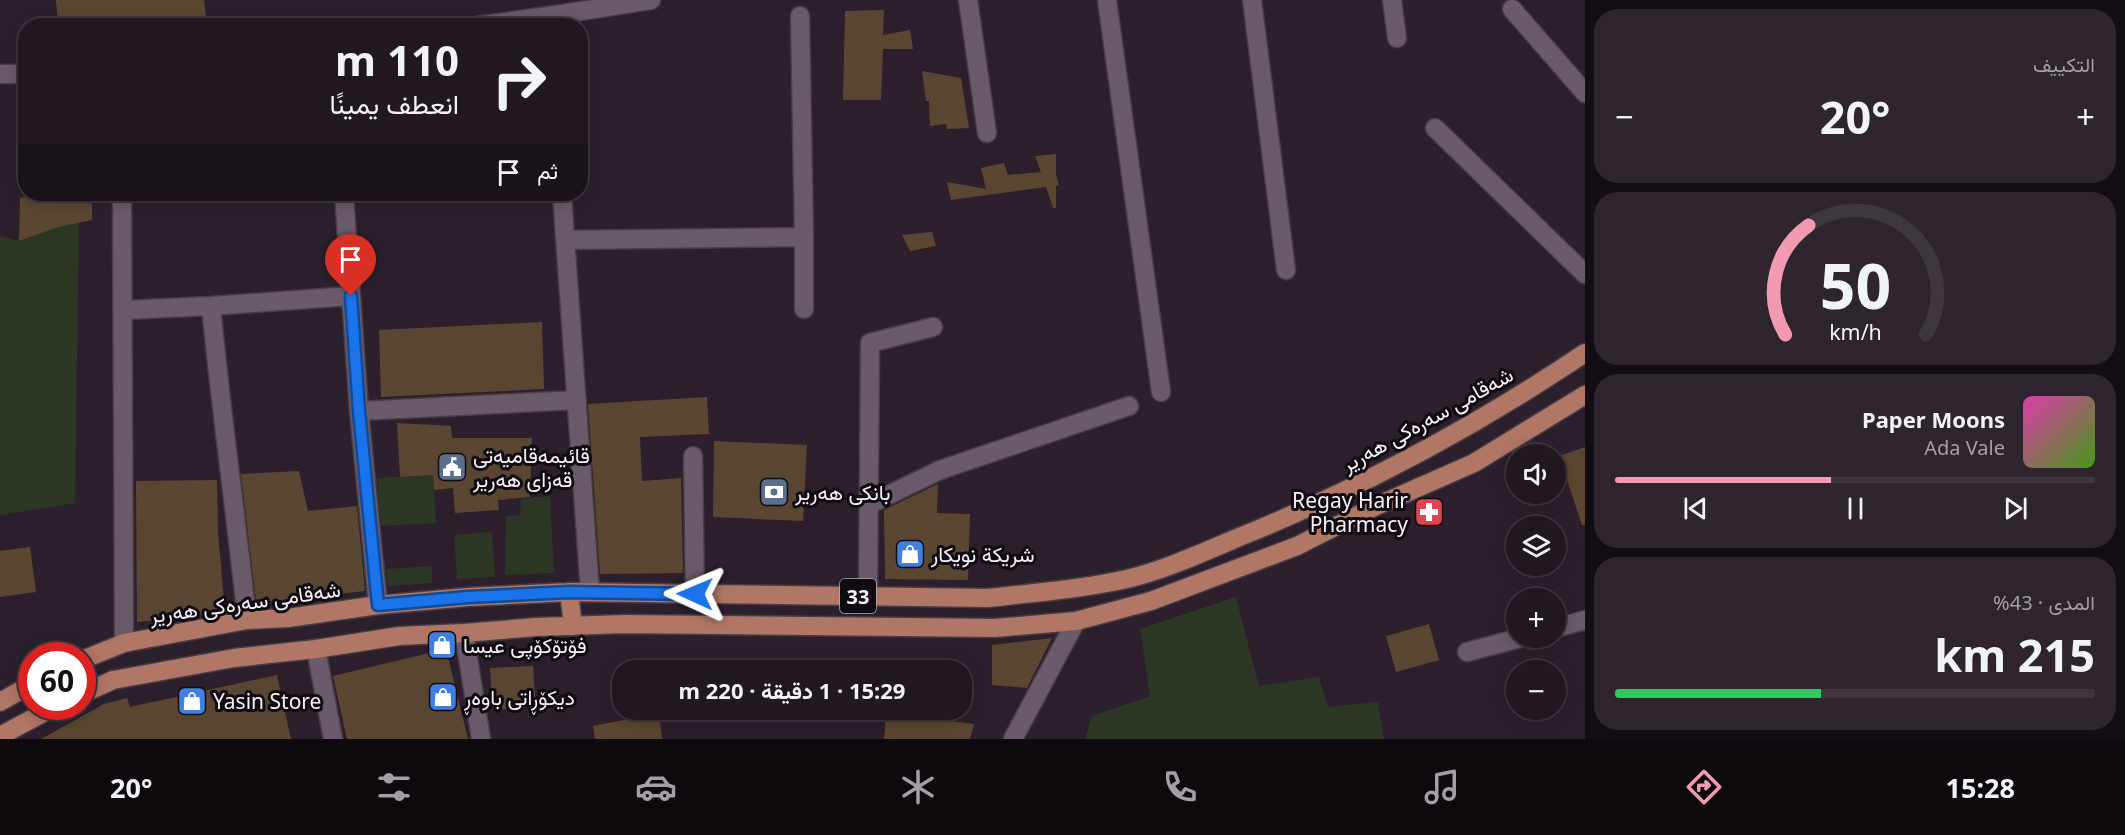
<!DOCTYPE html>
<html lang="ar">
<head>
<meta charset="utf-8">
<style>
	body { margin:0; font-family:"Noto Sans",Vazirmatn,sans-serif; background:#2d242d; color:#f1f3f6; direction:rtl; height:100vh; display:flex; flex-direction:column; font-size:22px; white-space:nowrap }
	* { box-sizing:border-box; margin:0 }
	p { font-size:20px; color:#a29fa5 }
	.icon { flex:none; width:33px; height:33px; fill:none; stroke:currentColor; stroke-width:2; stroke-linecap:round; stroke-linejoin:round }
	.map { position:relative; flex:1; overflow:hidden; direction:ltr }
	.details { display:flex; flex-direction:column; gap:9px; padding:9px; background:#120d12; width:540px }
	.details>* { flex:none }
	.hud { position:absolute; left:18px; top:18px; width:570px; height:183px; border-radius:24px; box-shadow:0 3px 15px #0003,0 0 0 2px #3d363e; direction:rtl; background:#201720; color:#f1f3f6; overflow:hidden }
	.buttons { position:absolute; left:1506px; top:444px; display:grid; gap:12px }
	.buttons a { display:grid; place-items:center; width:60px; height:60px; border-radius:50%; background:#201720; box-shadow:0 3px 15px #0003,0 0 0 2px #3d363e; font-size:30px }
	.speed { position:absolute; left:18px; top:642px; display:flex; gap:12px; font-size:30px; font-weight:700; text-align:center }
	.speed>* { display:grid; place-content:center; width:78px; height:78px; border-radius:50%; background:#201720; box-shadow:0 3px 15px #0003,0 0 0 2px #3d363e; line-height:1 }
	.speed .limit { border:9px solid #d22; background:#fff; color:#111 }
	.pin { position:absolute; display:grid; place-items:center; width:51px; height:51px; color:#fff; margin:-62px -26px; border-radius:50% 50% 50% 0; rotate:-45deg; box-shadow:0 0 6px #0007 }
	.pin .icon { rotate:45deg }
	.me { position:absolute; width:66px; margin:-33px; rotate:271deg; stroke-linejoin:round; filter:drop-shadow(0 0 4px #0008) }
	.turn { display:flex; align-items:center; gap:21px; height:126px; padding:0 30px; font-size:27px }
	.turn .icon { width:78px; height:78px; stroke-width:2.5 }
	.turn b { display:block; font-size:42px; line-height:51px }
	.then { display:flex; align-items:center; height:57px; padding:0 30px; background:#0003; gap:12px; font-size:22px }
	.big { font-size:45px; font-weight:700; line-height:1.1 }
	.details .card { flex:1; display:flex; flex-direction:column; justify-content:center; gap:9px; min-width:0; padding:0 21px; border-radius:24px; background:#2d242d }
	.details .dial { align-items:center; gap:0 }
	.dial svg { height:156px; overflow:visible; fill:none; stroke:#3d363e; stroke-width:7; stroke-linecap:round; text-anchor:middle }
	.dial text { fill:#f1f3f6; stroke:none }
	.song { display:flex; align-items:center; gap:18px }
	.cover { width:72px; height:72px; border-radius:9px; background:linear-gradient(135deg,hsl(320 70% 55%),hsl(100 70% 35%)) }
	.played { height:6px; border-radius:3px; background:linear-gradient(90deg,#f19ab1 45%,#3d363e 45%) }
	.keys { display:flex; justify-content:space-around; direction:ltr }
	.heat { display:flex; justify-content:space-between; align-items:center; font-size:33px; direction:ltr }
	.charge { height:9px; border-radius:4px; background:linear-gradient(90deg,#34c759 43%,#3d363e 0) }
	.trip { position:absolute; left:612px; top:660px; width:360px; height:60px; border-radius:24px; background:#201720; box-shadow:0 3px 15px #0003,0 0 0 2px #3d363e; font-weight:700; line-height:60px; text-align:center; direction:rtl }
	.tab-bar { display:flex; height:96px; justify-content:space-around; align-items:center; background:#0d090d; color:#a29fa5 }
	.tab-bar .icon { width:42px; height:42px }
	.tab-bar .selected { color:#f19ab1 }
	.tab-bar b { font-size:27px; color:#f1f3f6 }
	main { display:flex; flex:1; min-height:0 }
	.map>svg:first-child { display:block }
	.green { fill:#2c3624 }
	.building { fill:#594632 }
	.lines { fill:none; stroke-linecap:round; stroke-linejoin:round }
	.street-casing { stroke:#463c46; stroke-width:21 }
	.primary-casing { stroke:#463c46; stroke-width:21 }
	.street { stroke:#695a69; stroke-width:18 }
	.primary { stroke:#b07666; stroke-width:18 }
	.route-casing { stroke:#114b97; stroke-width:15 }
	.route { stroke:#1a73e8; stroke-width:10 }
	.labels { text-anchor:middle; dominant-baseline:central; stroke-width:6; stroke-linejoin:round; paint-order:stroke }
	.shield { fill:#100b10; stroke:#b3abb3; stroke-width:1.5 }
	.shield-label { font-size:20px; font-weight:bold; fill:#f9f0f9 }
	.street-label { font-size:21px; fill:#f9f0f9; stroke:#100b10 }
	.poi-label { font-size:21px; fill:#f9f0f9; stroke:#100b10; text-anchor:start }
</style>
</head>
<body>
<main>
<section class="details">
<div class="card"><p>التكييف</p>
<div class="heat"><a>−</a><b class="big">20°</b><a>+</a></div>
</div>
<div class="card dial"><svg viewBox="0 0 100 80">
<path d="M14 69A42 42 0 1 1 86 69"/>
<path d="M14 69A42 42 0 0 1 26 13" stroke="#f19ab1"/>
<text x="50" y="56" font-size="32" font-weight="700">50</text>
<text x="50" y="72" font-size="11">km/h</text>
</svg></div>
<div class="card">
<div class="song"><i class="cover"></i><div><b>Paper Moons</b><p>Ada Vale</p></div></div>
<div class="played"></div>
<div class="keys"><svg class="icon" aria-label="previous" viewBox="0 0 24 24"><path d="M18 5L8 12l10 7zM5 5v14"/></svg><svg class="icon" aria-label="pause" viewBox="0 0 24 24"><path d="M8 5v14M16 5v14"/></svg><svg class="icon" aria-label="next" viewBox="0 0 24 24"><path d="M6 5l10 7-10 7zM19 5v14"/></svg></div>
</div>
<div class="card"><p>المدى · 43%</p><b class="big">215 km</b><div class="charge"></div></div>
</section>
<div class="map">
<svg width="1585" height="739" viewBox="0 0 1585 739">
	<rect width="100%" height="100%" fill="#2b1f2b"/>
	<!-- green -->
	<path class="green" d="M 79,219 L 75,503 L 0,515 L 0,236 L 19,241 Z
		M 433,475 L 436,523 L 381,526 L 377,478 Z
		M 550,496 L 554,573 L 505,575 L 506,516 L 520,515 L 521,499 Z
		M 492,532 L 495,577 L 457,579 L 454,535 Z
		M 432,566 L 432,583 L 388,586 L 386,569 Z
		M 1236,597 L 1259,686 L 1319,677 L 1328,707 L 1378,702 L 1384,739 L 1085,739 L 1092,716 L 1150,696 L 1140,629 Z"/>
	<!-- building -->
	<path class="building" d="M 56,0 L 204,0 L 207,26 L 58,26 Z
		M 884,10 L 883,35 L 910,30 L 913,49 L 883,49 L 881,100 L 843,100 L 845,11 Z
		M 922,71 L 961,78 L 969,128 L 947,129 L 946,124 L 930,126 L 929,101 L 926,101 Z
		M 1056,154 L 1056,175 L 1059,185 L 1056,186 L 1056,208 L 1053,208 L 1046,187 L 951,200 L 947,182 L 986,189 L 981,168 L 1004,163 L 1008,175 L 1041,172 L 1035,156 Z
		M 39,194 L 92,194 L 92,220 L 58,227 L 19,241 L 20,198 Z
		M 932,232 L 936,246 L 910,251 L 902,235 Z
		M 542,322 L 544,389 L 381,397 L 379,330 Z
		M 707,397 L 709,434 L 640,437 L 642,481 L 681,478 L 683,573 L 600,574 L 588,404 Z
		M 397,423 L 451,426 L 452,438 L 532,438 L 530,497 L 498,500 L 499,510 L 455,513 L 453,488 L 434,490 L 433,475 L 400,477 Z
		M 714,441 L 807,445 L 803,521 L 713,517 Z
		M 1585,447 L 1585,525 L 1582,525 L 1559,456 Z
		M 299,471 L 308,511 L 357,506 L 365,591 L 264,602 L 256,601 L 241,474 Z
		M 217,480 L 218,531 L 225,613 L 137,622 L 136,481 Z
		M 938,484 L 937,513 L 970,514 L 968,580 L 885,579 L 884,510 Z
		M 30,547 L 36,592 L 0,597 L 0,551 Z
		M 1429,624 L 1439,660 L 1396,672 L 1386,636 Z
		M 1052,638 L 1027,688 L 992,685 L 992,645 Z
		M 446,649 L 468,739 L 347,739 L 333,676 Z
		M 533,666 L 536,707 L 493,710 L 490,668 Z
		M 277,675 L 291,739 L 41,739 L 104,704 L 127,698 L 130,707 Z
		M 659,713 L 662,739 L 595,739 L 593,726 Z
		M 886,715 L 927,718 L 974,724 L 970,739 L 884,739 Z"/>
	<g class="lines">
		<!-- street casing -->
		<g class="street-casing">
			<path id="street" d="M 968,0 L 987,133
				M 1107,0 L 1161,392
				M 1252,0 L 1286,270
				M 1392,0 L 1397,38
				M 1512,9 L 1585,93
				M 549,16 L 651,0
				M 477,26 L 549,16 L 550,26
				M 0,74 L 26,74
				M 1435,128 L 1585,274
				M 122,194 L 124,643
				M 344,194 L 359,411 L 378,605
				M 562,194 L 590,592
				M 566,240 L 804,237 L 800,16
				M 804,309 L 804,237
				M 124,310 L 211,306
				M 359,411 L 577,400
				M 693,456 L 695,595
				M 868,505 L 940,470 L 1129,406
				M 868,596 L 870,343 L 933,327
				M 247,620 C 236,515 221,411 211,306 L 351,296
				M 1556,628 L 1585,620
				M 464,633 L 481,739
				M 316,649 L 333,739
				M 1467,652 L 1520,638
				M 1013,739 L 1076,621"/>
		</g>
		<!-- primary casing -->
		<g class="primary-casing">
			<path id="primary" d="M 569,592 L 573,626
				M 82,660 L 124,643 L 247,620 L 288,618 L 378,605 L 468,597 L 569,592 L 987,598 C 1034,593 1081,589 1127,579 C 1164,570 1202,553 1237,538 C 1359,489 1476,426 1585,353
				M 82,694 L 113,680 L 234,658 L 316,649 L 399,636 L 464,633 L 536,627 L 625,624 L 995,628 L 1076,621 L 1151,601 L 1297,546 L 1374,507 L 1474,463 L 1585,395
				M 0,702 L 32,684
				M 0,736 L 56,706"/>
		</g>
		<!-- street -->
		<use href="#street" class="street"/>
		<!-- primary -->
		<use href="#primary" class="primary"/>
	</g>
	<g class="lines">
		<!-- route casing -->
		<g class="route-casing">
			<path id="route" d="M 351,296 L 359,411 L 378,605 L 468,597 L 569,592 L 695,594"/>
		</g>
		<!-- route -->
		<use href="#route" class="route"/>
	</g>
	<!-- icons -->
	<defs>
		<g id="civic-square" transform="scale(1.5)"><rect x="-9" y="-9" width="18" height="18" rx="4" fill="#5c6f8a" stroke="#100b10"/><path d="M-.6-6.5H3V-4.5H.6V-3L4-1V1h2V6H-6V1h2V-1L-.6-3ZM-1.2 2.5V6h2.4V2.5Z" fill="#fff"/></g>
		<g id="bank-square" transform="scale(1.5)"><rect x="-9" y="-9" width="18" height="18" rx="4" fill="#5c6f8a" stroke="#100b10"/><path d="M-6-4H6V4H-6ZM0-2.3a2.3 2.3 0 1 0 0 4.6a2.3 2.3 0 1 0 0-4.6Z" fill="#fff"/></g>
		<g id="pharmacy-square" transform="scale(1.5)"><rect x="-9" y="-9" width="18" height="18" rx="4" fill="#e0444e" stroke="#100b10"/><path d="M-2-6h4v4h4v4h-4v4h-4v-4h-4v-4h4Z" fill="#fff"/></g>
		<g id="shop-square" transform="scale(1.5)"><rect x="-9" y="-9" width="18" height="18" rx="4" fill="#3f7fe0" stroke="#100b10"/><path d="M-5-2.5h2.3a2.7 3.5 0 0 1 5.4 0H5L5.5 6h-11ZM-1.5-2.5h3a1.5 2.3 0 0 0-3 0Z" fill="#fff"/></g>
	</defs>
	<g fill-rule="evenodd">
		<use href="#civic-square" x="452" y="467"/>
		<use href="#bank-square" x="774" y="492"/>
		<use href="#pharmacy-square" x="1429" y="512"/>
		<use href="#shop-square" x="910" y="554"/>
		<use href="#shop-square" x="442" y="645"/>
		<use href="#shop-square" x="443" y="697"/>
		<use href="#shop-square" x="192" y="701"/>
	</g>
	<g class="labels">
		<!-- shield labels -->
		<rect class="shield" x="840" y="579" width="36" height="34" rx="4.5"/>
		<g class="shield-label">
			<text x="858" y="596">33</text>
		</g>
		<!-- street labels -->
		<g class="street-label">
			<text transform="translate(1427 419) rotate(-29)">شەقامی سەرەکی هەریر</text>
			<text transform="translate(245 602) rotate(-8)">شەقامی سەرەکی هەریر</text>
		</g>
		<!-- poi labels -->
		<g class="poi-label">
			<text x="473" y="455">قائیمەقامیەتی<tspan x="473" dy="24">قەزای هەریر</tspan></text>
			<text x="795" y="492">بانکی هەریر</text>
			<text x="1408" y="500" text-anchor="end">Regay Harir<tspan x="1408" dy="24">Pharmacy</tspan></text>
			<text x="931" y="554">شريكة نويكار</text>
			<text x="463" y="645">فۆتۆکۆپی عیسا</text>
			<text x="464" y="697">دیکۆڕاتی باوەڕ</text>
			<text x="213" y="701">Yasin Store</text>
		</g>
	</g>
</svg>
<div class="buttons">
<a><svg class="icon" aria-label="sound" viewBox="0 0 24 24"><path d="M4 9h4l5-4v14l-5-4H4zM17 9q2 3 0 6"/></svg></a>
<a><svg class="icon" aria-label="layers" viewBox="0 0 24 24"><path d="M12 4l9 5-9 5-9-5zM3 14l9 5 9-5"/></svg></a>
<a>+</a>
<a>−</a>
</div>
<div class="speed"><div class="limit">60</div></div>
<div class="pin" style="left:351px;top:296px;background:#d93025"><svg class="icon" aria-label="arrive" viewBox="0 0 24 24"><path d="M6 21V4h12l-3 4 3 4H6"/></svg></div>
<svg class="me" style="left:695px;top:594px" viewBox="-20 -20 40 40"><path d="M0-17L14 15 0 8-14 15z" fill="#1a73e8" stroke="#fff" stroke-width="4"/></svg>
<div class="trip">15:29 · 1 دقيقة · 220 m</div>
<div class="hud">
<div class="turn"><svg class="icon" aria-label="right" viewBox="0 0 24 24"><path d="M7 20v-9h11M14 6l5 5-5 5"/></svg><div><b>110 m</b>انعطف يمينًا</div></div>
<div class="then">ثم<svg class="icon" aria-label="arrive" viewBox="0 0 24 24"><path d="M6 21V4h12l-3 4 3 4H6"/></svg></div>
</div>
</div>
</main>
<nav class="tab-bar">
<b>15:28</b>
<svg class="icon selected" aria-label="directions" viewBox="0 0 24 24"><path d="M12 3l9 9-9 9-9-9zM9 14v-3h6M13 9l2 2-2 2"/></svg>
<svg class="icon" aria-label="music" viewBox="0 0 24 24"><path d="M9 18V5l10-2v13"/><circle cx="6" cy="18" r="3"/><circle cx="16" cy="16" r="3"/></svg>
<svg class="icon" aria-label="phone" viewBox="0 0 24 24"><path d="M5 4h4l2 5-3 2q2 4 5 5l2-3 5 2v4C11 20 4 13 5 4z"/></svg>
<svg class="icon" aria-label="climate" viewBox="0 0 24 24"><path d="M12 3v18M4 7l16 10M4 17L20 7"/></svg>
<svg class="icon" aria-label="car" viewBox="0 0 24 24"><path d="M5 17H2v-5l4-1 3-4h7l3 4 3 1v5h-3M9 17h6M6 11h13"/><circle cx="7" cy="17" r="2"/><circle cx="17" cy="17" r="2"/></svg>
<svg class="icon" aria-label="filters" viewBox="0 0 24 24"><path d="M4 7h16M4 17h16"/><circle cx="9" cy="7" r="2"/><circle cx="15" cy="17" r="2"/></svg>
<b>20°</b>
</nav>
</body>
</html>
